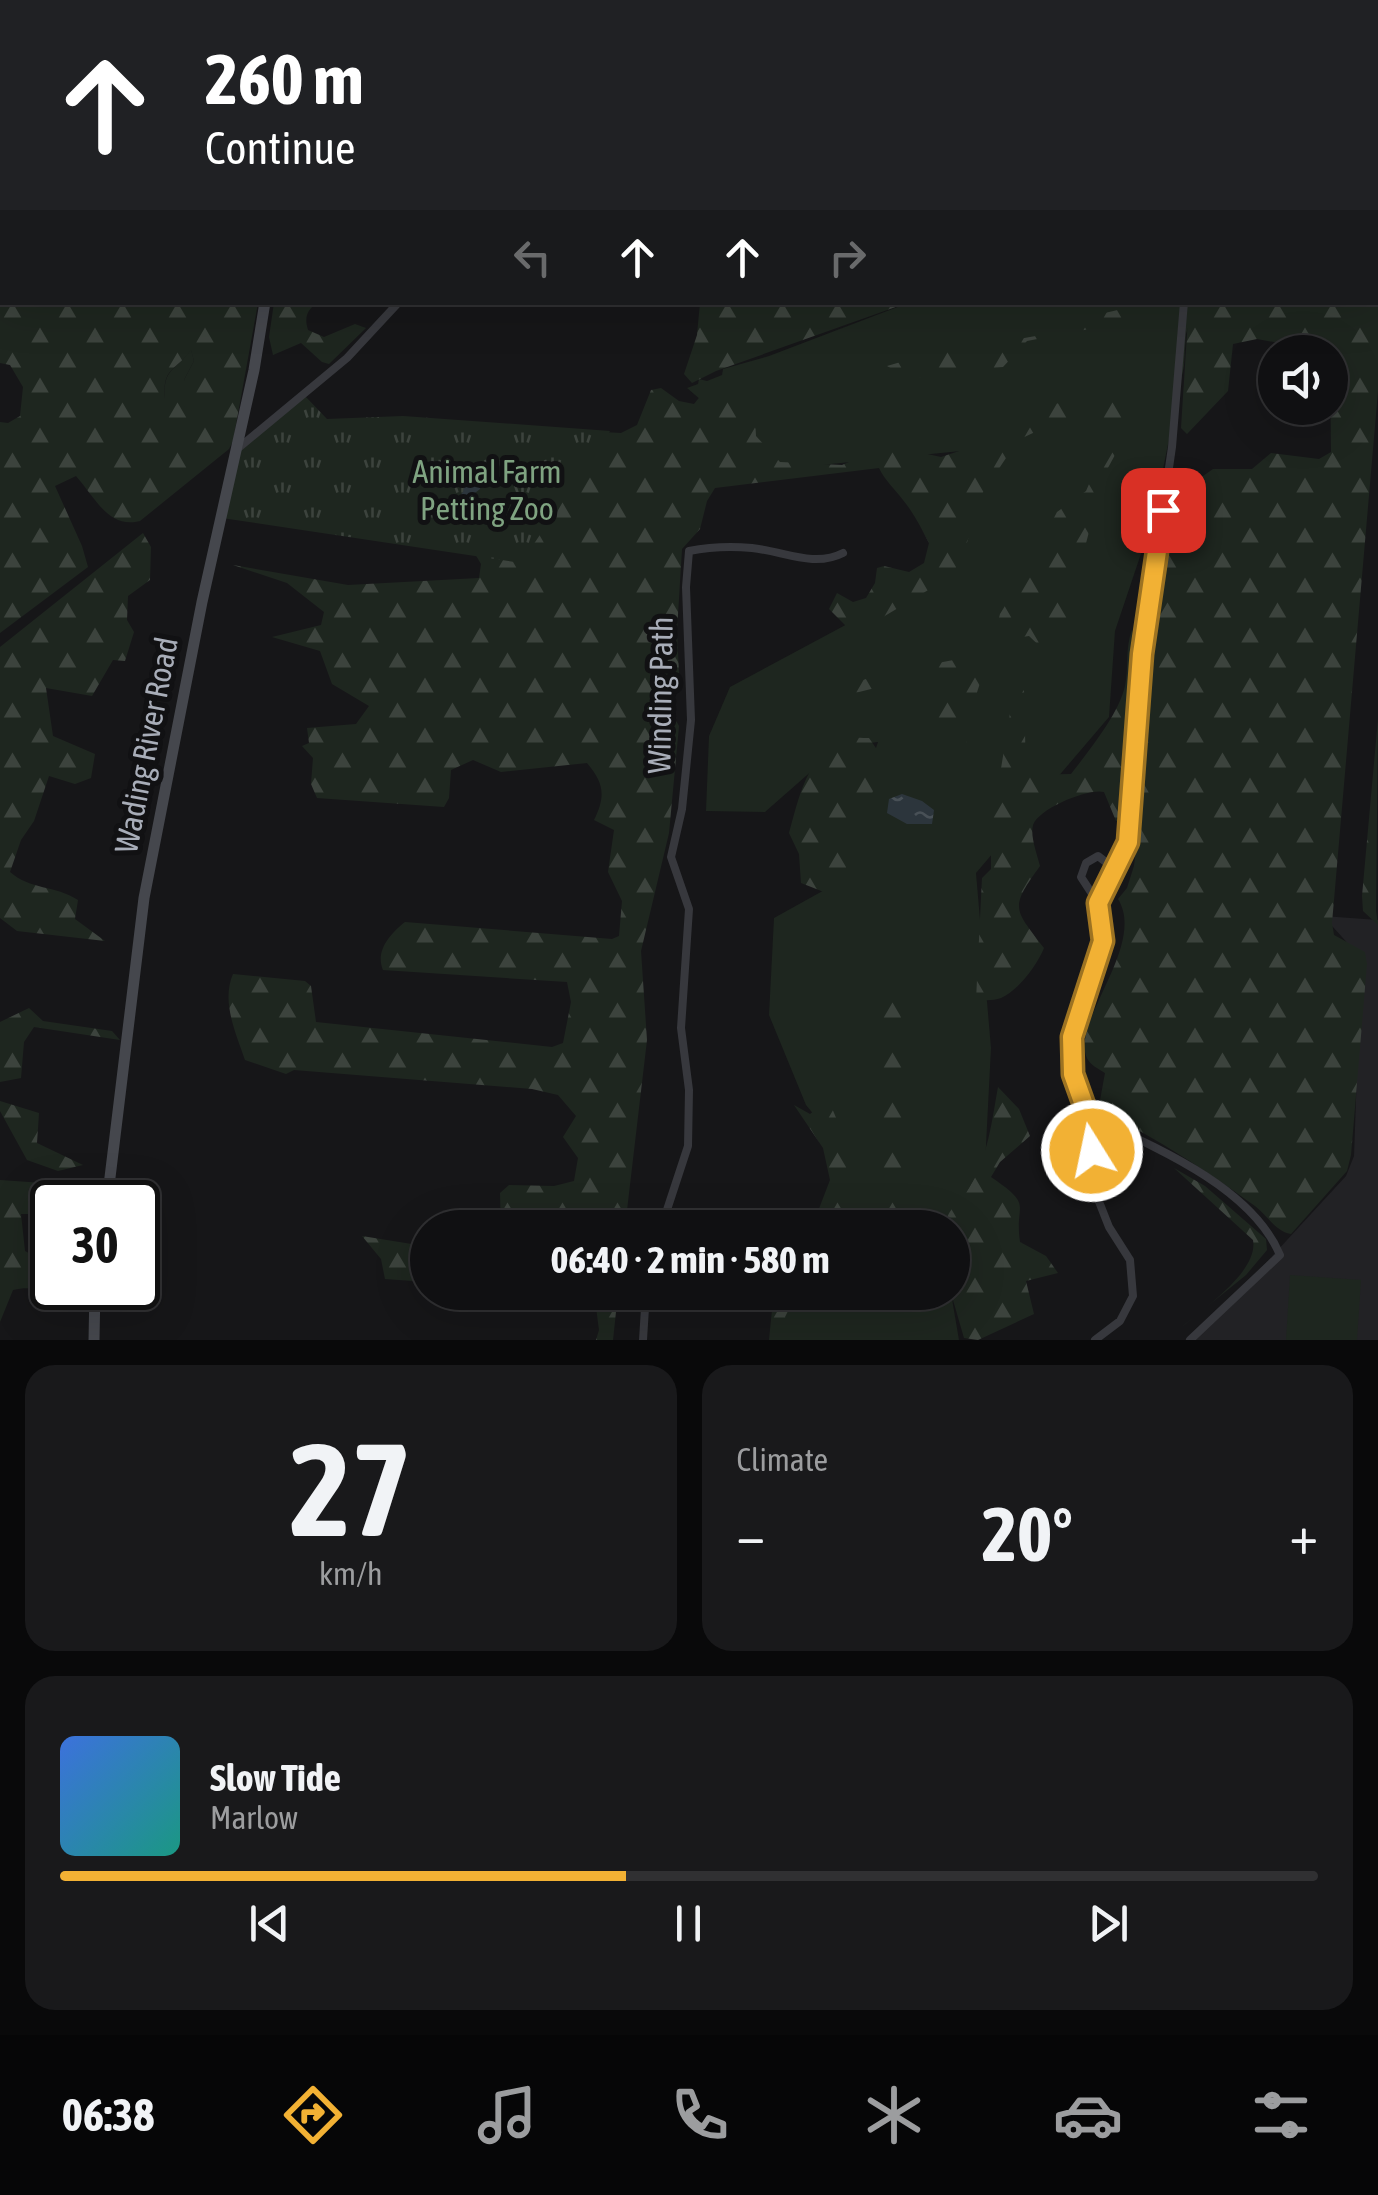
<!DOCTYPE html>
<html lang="en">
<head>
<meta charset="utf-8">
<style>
	body { margin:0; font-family:"Asap Condensed",sans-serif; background:#19191b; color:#f1f3f6; height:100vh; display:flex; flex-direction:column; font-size:38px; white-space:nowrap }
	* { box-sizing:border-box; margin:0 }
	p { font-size:32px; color:#9c9d9f }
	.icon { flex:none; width:55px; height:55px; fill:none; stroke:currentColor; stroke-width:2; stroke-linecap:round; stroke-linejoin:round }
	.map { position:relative; height:1340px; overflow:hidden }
	.sheet { display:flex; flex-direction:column; gap:25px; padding:25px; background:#09090a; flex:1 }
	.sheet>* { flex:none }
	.guide { position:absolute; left:0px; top:0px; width:1380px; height:305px; box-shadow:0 10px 40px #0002,0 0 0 2px #303032; background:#202124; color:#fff; overflow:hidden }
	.fabs { position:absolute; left:1258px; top:335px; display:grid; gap:20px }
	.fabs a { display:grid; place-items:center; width:90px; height:90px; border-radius:50%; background:#101012; box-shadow:0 10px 40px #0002,0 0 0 2px #303032; font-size:50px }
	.speed { position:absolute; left:30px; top:1180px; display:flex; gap:20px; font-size:50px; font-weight:700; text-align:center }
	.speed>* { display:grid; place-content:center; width:130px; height:130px; border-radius:50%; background:#101012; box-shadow:0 10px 40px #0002,0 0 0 2px #303032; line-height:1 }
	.speed .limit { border:5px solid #111; border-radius:15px; background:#fff; color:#111 }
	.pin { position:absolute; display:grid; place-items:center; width:85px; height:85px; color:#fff; margin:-42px; border-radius:20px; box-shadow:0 5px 15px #0006 }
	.me { position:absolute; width:110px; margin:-55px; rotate:350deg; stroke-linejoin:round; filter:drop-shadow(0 0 8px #0008) }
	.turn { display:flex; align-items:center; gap:35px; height:210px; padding:0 40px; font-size:45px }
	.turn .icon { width:130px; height:130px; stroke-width:2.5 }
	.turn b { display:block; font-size:70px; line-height:85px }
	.lanes { display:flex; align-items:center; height:95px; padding:0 40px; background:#0003; justify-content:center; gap:50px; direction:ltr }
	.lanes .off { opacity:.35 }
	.big { font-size:75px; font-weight:700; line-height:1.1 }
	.sheet .card { flex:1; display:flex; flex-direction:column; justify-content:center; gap:15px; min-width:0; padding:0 35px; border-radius:30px; background:#19191b }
	.sheet .dial { align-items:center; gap:0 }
	.dial b { font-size:130px; line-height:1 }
	.song { display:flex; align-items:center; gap:30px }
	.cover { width:120px; height:120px; border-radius:15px; background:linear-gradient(135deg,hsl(220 70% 55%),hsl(170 70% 35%)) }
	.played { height:10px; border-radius:5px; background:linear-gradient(90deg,#f2b134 45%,#303032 45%) }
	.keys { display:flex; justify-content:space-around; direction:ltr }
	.heat { display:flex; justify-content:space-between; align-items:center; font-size:55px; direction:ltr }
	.sheet .tiles { flex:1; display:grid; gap:25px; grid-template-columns:1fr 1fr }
	.card:last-child { grid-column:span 2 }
	.trip { position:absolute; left:410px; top:1210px; width:560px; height:100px; border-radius:50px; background:#101012; box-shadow:0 10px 40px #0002,0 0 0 2px #303032; font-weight:700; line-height:100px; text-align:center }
	.tabs { display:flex; height:160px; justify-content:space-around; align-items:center; background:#060607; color:#9c9d9f }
	.tabs .icon { width:70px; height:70px }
	.tabs .on { color:#f2b134 }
	.tabs b { font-size:45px; color:#f1f3f6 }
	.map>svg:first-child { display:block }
	.built { fill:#222225 }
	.grass { fill:#1e261f }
	.forest { fill:url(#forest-firs); fill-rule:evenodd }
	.park { fill:url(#park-tufts) }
	.water { fill:url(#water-ripples) }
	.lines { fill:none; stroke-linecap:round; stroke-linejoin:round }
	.street { stroke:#37383d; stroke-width:8 }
	.secondary { stroke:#45474d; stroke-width:11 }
	.highway { stroke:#63666e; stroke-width:14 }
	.route-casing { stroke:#9d7322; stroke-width:25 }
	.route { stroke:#f2b134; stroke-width:18 }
	.labels { text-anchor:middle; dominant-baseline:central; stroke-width:10; stroke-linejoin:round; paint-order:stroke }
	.park-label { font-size:32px; fill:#7fa381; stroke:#111113 }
	.street-label { font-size:32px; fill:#a8adb8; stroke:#111113 }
</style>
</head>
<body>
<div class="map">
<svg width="1378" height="1340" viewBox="0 0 1378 1340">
	<defs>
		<pattern id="forest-firs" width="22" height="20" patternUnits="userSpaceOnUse" patternTransform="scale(2.5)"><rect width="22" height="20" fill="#1e261f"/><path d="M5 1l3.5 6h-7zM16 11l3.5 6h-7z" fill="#3c433d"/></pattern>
		<pattern id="park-tufts" width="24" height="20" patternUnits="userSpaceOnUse" patternTransform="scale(2.5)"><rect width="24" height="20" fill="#1e261f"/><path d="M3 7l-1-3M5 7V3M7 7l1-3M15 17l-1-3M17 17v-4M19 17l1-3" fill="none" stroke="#3c433d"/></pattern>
		<pattern id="water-ripples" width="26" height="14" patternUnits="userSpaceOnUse" patternTransform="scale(2.5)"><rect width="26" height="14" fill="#2c353c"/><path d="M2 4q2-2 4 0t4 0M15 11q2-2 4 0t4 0" fill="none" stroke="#485056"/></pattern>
	</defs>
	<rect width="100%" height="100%" fill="#161618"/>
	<!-- built -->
	<path class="built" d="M 1323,916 L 1378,920 L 1378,1340 L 1195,1340 L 1346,1176 L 1354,1156 L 1361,958 Z"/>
	<!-- grass -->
	<path class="grass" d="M 908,303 L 1196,303 L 1186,334 L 1184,366 L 1153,518 L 1115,631 L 1109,717 L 976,873 L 991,1048 L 985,1165 L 952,1228 L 835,1227 L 843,1150 L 806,1105 L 769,1015 L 774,918 L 828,888 L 878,742 L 839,747 L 765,812 L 706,811 L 709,736 L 730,687 L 948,570 L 981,449 L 781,469 L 687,388 L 698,384 L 699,379 L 707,381 L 722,375 L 723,369 L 769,356 Z
		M 191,349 L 194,361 L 184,380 L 213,395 L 213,424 L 183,406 L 165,400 C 162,367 176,372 191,349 Z
		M 1290,1275 L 1361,1280 L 1357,1340 L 1286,1340 Z
		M 790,1292 L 951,1293 L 959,1340 L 772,1340 Z"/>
	<!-- forest -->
	<path class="forest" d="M 0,0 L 7,2 L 2,2 L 2,302 L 258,303 L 233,441 L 229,449 L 140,521 C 108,529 95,497 76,476 L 55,486 L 82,546 L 88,567 L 0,633 L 0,422 L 8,423 L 20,416 L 23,387 L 10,365 L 0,363 ZM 191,350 L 194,361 L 184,380 L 198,395 L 213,395 L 206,410 L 212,422 L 184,406 L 181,400 L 165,399 C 162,367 175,372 191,350 Z
		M 49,0 L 270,0 L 53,2 Z
		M 299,0 L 638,0 L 668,2 L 299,2 Z
		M 1378,74 L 1378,391 L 1332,923 L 1334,935 L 1365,952 L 1367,964 L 1351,1155 L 1347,1171 L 1291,1234 C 1275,1231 1268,1216 1255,1206 C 1204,1169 1160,1140 1103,1112 L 1099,1106 L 1105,1073 C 1099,1069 1090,1065 1087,1058 C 1070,1023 1147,945 1118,899 L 1127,888 L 1134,866 L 1142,802 L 1160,578 L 1171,489 L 1177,483 L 1196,481 L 1213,469 L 1252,469 L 1271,453 L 1319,459 L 1331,452 L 1330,352 L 1257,339 L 1233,344 L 1228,391 L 1187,434 L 1181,428 L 1189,303 L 1378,302 Z
		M 1133,302 L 1146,303 L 1115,324 L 1027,341 L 1003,367 L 909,379 L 887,366 L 918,357 L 1075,329 L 1096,315 L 1122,309 Z
		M 274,303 L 317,303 C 307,310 304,317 308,330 L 324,337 L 355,324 L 366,328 L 329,364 L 322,362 L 301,343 L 273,355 L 269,337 Z
		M 700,303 L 700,302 L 907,303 L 716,371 L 692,383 L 684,374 L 697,335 Z
		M 661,388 L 679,401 L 694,404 L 702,394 L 754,399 L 756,436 L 780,462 L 842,465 L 884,447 L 895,447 L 941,457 L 1008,435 L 1023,417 L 1053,404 L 1133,393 L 1139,407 L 1130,422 L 1084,416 L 1050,425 L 1018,440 L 982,494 L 961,562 L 945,580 L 873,623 L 849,629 L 829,609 L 837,593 L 853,602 L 866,598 L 875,583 L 877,568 L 884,566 L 909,572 L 924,563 L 929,543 C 921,528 914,513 903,500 C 894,488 886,482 879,468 L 715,488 L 707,501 L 700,529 L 682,549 L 677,631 L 679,673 L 668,689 L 666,702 L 679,726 L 669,833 L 641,951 L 647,1040 L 625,1227 L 501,1227 L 500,1193 L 509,1185 L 554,1186 L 574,1181 L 578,1158 L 563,1137 L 576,1116 L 558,1095 L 532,1089 L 294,1070 L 286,1074 L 245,1060 C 236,1033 221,1002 233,974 L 305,981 L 311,986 L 316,1022 L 552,1047 L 563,1043 L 571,1002 L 567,982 L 383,970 C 375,951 390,934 405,922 L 612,939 L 619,936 L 622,901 L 608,872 L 614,830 L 594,820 C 606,796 604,783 587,763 L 501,772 L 473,760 L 451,770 L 449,798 L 444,807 L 317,798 L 311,784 L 313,758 L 302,746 L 309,743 L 307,728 L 356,724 L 369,706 L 332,684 L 320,651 L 272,637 L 321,625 L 324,612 L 287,583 L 233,565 L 348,585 L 479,578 L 481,564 L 471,547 L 566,430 L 621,433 L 637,425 L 651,390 Z
		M 1122,442 L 1103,477 L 1061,641 L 1056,651 L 1046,652 L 1029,636 C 980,643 974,705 966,744 L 957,749 L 914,714 L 930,705 L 938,684 L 923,676 L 807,705 L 832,691 L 880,674 L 964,658 L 979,652 L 994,636 L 1000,614 L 1027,570 L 1057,512 L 1086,491 L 1104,450 Z
		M 143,533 L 151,547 L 150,580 L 128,596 L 127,620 L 134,632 L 125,661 L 113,660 L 92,696 L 46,688 L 53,736 L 95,754 L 91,778 L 75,784 L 49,776 L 34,821 L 21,840 L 10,872 C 30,890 55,885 78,900 L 75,919 L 105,941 L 17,931 L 0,918 L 0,647 Z
		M 1132,630 L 1136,645 L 1121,822 L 1116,821 L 1104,792 C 1089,788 1039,808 1033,825 C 1030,836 1037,854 1040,866 C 1009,909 1014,908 1044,948 C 1037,965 1018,991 1001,998 C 993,1001 985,1000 976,1000 L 982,878 L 991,869 L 991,830 L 1011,707 L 1024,690 L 1026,775 L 1071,774 C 1088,752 1119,714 1125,686 C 1129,667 1125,648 1132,630 Z
		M 1378,719 L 1376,911 L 1378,925 L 1363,911 L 1362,896 Z
		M 869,738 L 880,754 L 880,771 L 840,885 L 829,894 L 801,883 L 799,854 L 789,833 C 798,801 808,750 845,739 C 852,737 862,738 869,738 Z
		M 883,994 L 896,995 L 908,1048 L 908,1111 L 912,1137 L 902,1150 L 915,1212 L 909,1227 L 886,1227 L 881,1127 Z
		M 29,1008 L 43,1021 L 112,1031 L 120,1040 L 34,1027 L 24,1042 L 21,1078 L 0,1082 L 0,1022 Z
		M 998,1087 L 1019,1109 L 1030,1136 L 1000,1162 L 991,1177 C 1035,1207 1014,1202 1020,1242 L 1046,1256 L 1058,1273 L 1026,1281 L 1034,1314 L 978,1340 L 964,1338 L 951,1293 L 952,1228 L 944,1227 C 949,1206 959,1204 969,1188 C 988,1158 992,1120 998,1087 Z
		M 828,1100 C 852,1147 848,1177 842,1227 L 812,1227 L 830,1180 L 823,1148 L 794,1105 L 810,1114 Z
		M 0,1101 L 39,1113 L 37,1143 L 83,1165 L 58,1171 L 27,1160 L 0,1111 Z
		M 1174,1168 L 1205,1186 L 1266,1239 L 1267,1250 L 1246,1275 L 1183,1326 C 1204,1308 1259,1271 1253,1240 Z
		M 0,1180 L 100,1187 L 100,1202 L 52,1202 L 52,1214 L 21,1214 L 25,1251 L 39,1259 L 52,1260 L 52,1288 L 90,1288 L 90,1292 C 65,1299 38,1283 13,1290 L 0,1322 Z
		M 362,1236 L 424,1246 L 427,1250 L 427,1282 L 385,1279 L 381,1259 Z
		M 548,1293 L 618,1293 L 613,1340 L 596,1340 L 599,1330 L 595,1299 Z
		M 793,1301 L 785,1317 L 792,1340 L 769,1340 L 772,1310 Z"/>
	<!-- park -->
	<path class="park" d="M 305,396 L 327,419 L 403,416 L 610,431 L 521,563 L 222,518 L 236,451 Z"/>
	<!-- water -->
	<path class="water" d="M 472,477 L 481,481 L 480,489 L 471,496 L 467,508 L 456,511 L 454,502 L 463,492 L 467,478 Z
		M 902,794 L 922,801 L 934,810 L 932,824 L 907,824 L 887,813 L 889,799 Z"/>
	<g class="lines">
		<!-- street -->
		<path class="street" d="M 236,450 L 347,358 L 399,302
			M 1116,870 L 1128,842 L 1142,654 L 1172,447 L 1184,302
			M 1088,1116 C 1153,1146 1251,1186 1280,1255 L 1190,1340
			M 661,1228 L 688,1146 L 689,1090 L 681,1028 L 689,909 L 671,857 L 682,809 L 691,720 L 686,587 L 689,551 C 709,547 731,546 752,548 C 783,551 814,568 843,553
			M 643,1340 L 646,1292
			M 1095,1340 L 1120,1321 L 1133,1296 L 1130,1260 L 1109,1227 L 1096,1194 L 1091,1130 L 1073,1074 L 1072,1037 L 1103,941 L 1098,903 L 1081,877 L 1086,863 L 1098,856 L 1116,870 L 1098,903"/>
		<!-- secondary -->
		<path class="secondary" d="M 32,0 L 36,2
			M 287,0 L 287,2
			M 1355,0 L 1357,2
			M 1378,51 L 1378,52
			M 107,1202 L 144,898 L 202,602 L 254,370 L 265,302
			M 94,1340 L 95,1288"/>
		<!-- highway -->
		<path class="highway" d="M 833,0 L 878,2"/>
	</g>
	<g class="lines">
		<!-- route casing -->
		<g class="route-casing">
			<path id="route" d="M 1092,1151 L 1088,1116 L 1073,1074 L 1072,1037 L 1103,941 L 1098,903 L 1128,842 L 1142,654 L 1163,510"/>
		</g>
		<!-- route -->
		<use href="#route" class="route"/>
	</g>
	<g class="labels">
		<!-- park labels -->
		<g class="park-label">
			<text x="487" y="471">Animal Farm<tspan x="487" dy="37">Petting Zoo</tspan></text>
		</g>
		<!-- street labels -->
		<g class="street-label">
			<text transform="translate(660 695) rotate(-89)">Winding Path</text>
			<text transform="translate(146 745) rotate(-79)">Wading River Road</text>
		</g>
	</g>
</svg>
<div class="fabs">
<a><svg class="icon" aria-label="sound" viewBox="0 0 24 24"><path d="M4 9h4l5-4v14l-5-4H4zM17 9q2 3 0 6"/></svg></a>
</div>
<div class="speed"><div class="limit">30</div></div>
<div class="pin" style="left:1163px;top:510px;background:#d93025"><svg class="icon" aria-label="arrive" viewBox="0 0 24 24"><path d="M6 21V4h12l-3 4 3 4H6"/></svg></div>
<svg class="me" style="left:1092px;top:1151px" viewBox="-20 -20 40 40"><circle r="17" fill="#f2b134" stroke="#fff" stroke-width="3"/><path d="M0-11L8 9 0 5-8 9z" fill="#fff"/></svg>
<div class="trip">06:40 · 2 min · 580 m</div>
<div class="guide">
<div class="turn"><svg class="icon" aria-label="ahead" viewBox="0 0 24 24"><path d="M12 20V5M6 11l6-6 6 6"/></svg><div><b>260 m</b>Continue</div></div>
<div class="lanes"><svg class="icon off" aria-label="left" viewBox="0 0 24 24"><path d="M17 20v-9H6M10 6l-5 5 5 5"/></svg><svg class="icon" aria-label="ahead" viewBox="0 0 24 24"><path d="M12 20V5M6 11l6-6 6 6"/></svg><svg class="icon" aria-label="ahead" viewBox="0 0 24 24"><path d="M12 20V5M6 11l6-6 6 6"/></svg><svg class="icon off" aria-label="right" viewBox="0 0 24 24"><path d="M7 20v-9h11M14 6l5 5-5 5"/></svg></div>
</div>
</div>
<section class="sheet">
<div class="tiles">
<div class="card dial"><b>27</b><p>km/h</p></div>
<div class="card"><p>Climate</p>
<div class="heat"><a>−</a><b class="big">20°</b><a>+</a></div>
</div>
<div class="card">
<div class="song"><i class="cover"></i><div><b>Slow Tide</b><p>Marlow</p></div></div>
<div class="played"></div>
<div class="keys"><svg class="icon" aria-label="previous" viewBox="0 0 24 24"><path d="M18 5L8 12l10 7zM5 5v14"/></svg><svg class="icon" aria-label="pause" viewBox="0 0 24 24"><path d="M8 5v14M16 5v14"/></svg><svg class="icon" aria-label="next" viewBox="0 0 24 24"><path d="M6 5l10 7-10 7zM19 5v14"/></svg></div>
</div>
</div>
</section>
<nav class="tabs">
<b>06:38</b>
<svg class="icon on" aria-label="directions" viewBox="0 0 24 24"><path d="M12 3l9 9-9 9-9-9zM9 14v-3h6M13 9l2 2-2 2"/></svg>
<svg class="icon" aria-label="music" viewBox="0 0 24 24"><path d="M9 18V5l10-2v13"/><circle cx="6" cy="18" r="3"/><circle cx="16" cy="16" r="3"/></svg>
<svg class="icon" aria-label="phone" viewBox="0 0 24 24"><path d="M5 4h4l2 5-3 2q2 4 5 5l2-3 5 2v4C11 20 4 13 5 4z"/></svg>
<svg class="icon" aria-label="climate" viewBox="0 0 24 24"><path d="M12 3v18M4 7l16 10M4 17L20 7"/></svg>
<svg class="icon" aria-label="car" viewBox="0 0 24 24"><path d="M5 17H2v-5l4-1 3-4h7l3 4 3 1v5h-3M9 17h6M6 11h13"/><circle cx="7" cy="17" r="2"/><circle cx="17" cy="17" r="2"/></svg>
<svg class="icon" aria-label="filters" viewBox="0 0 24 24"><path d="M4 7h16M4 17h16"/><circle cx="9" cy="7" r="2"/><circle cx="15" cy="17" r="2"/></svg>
</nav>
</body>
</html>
